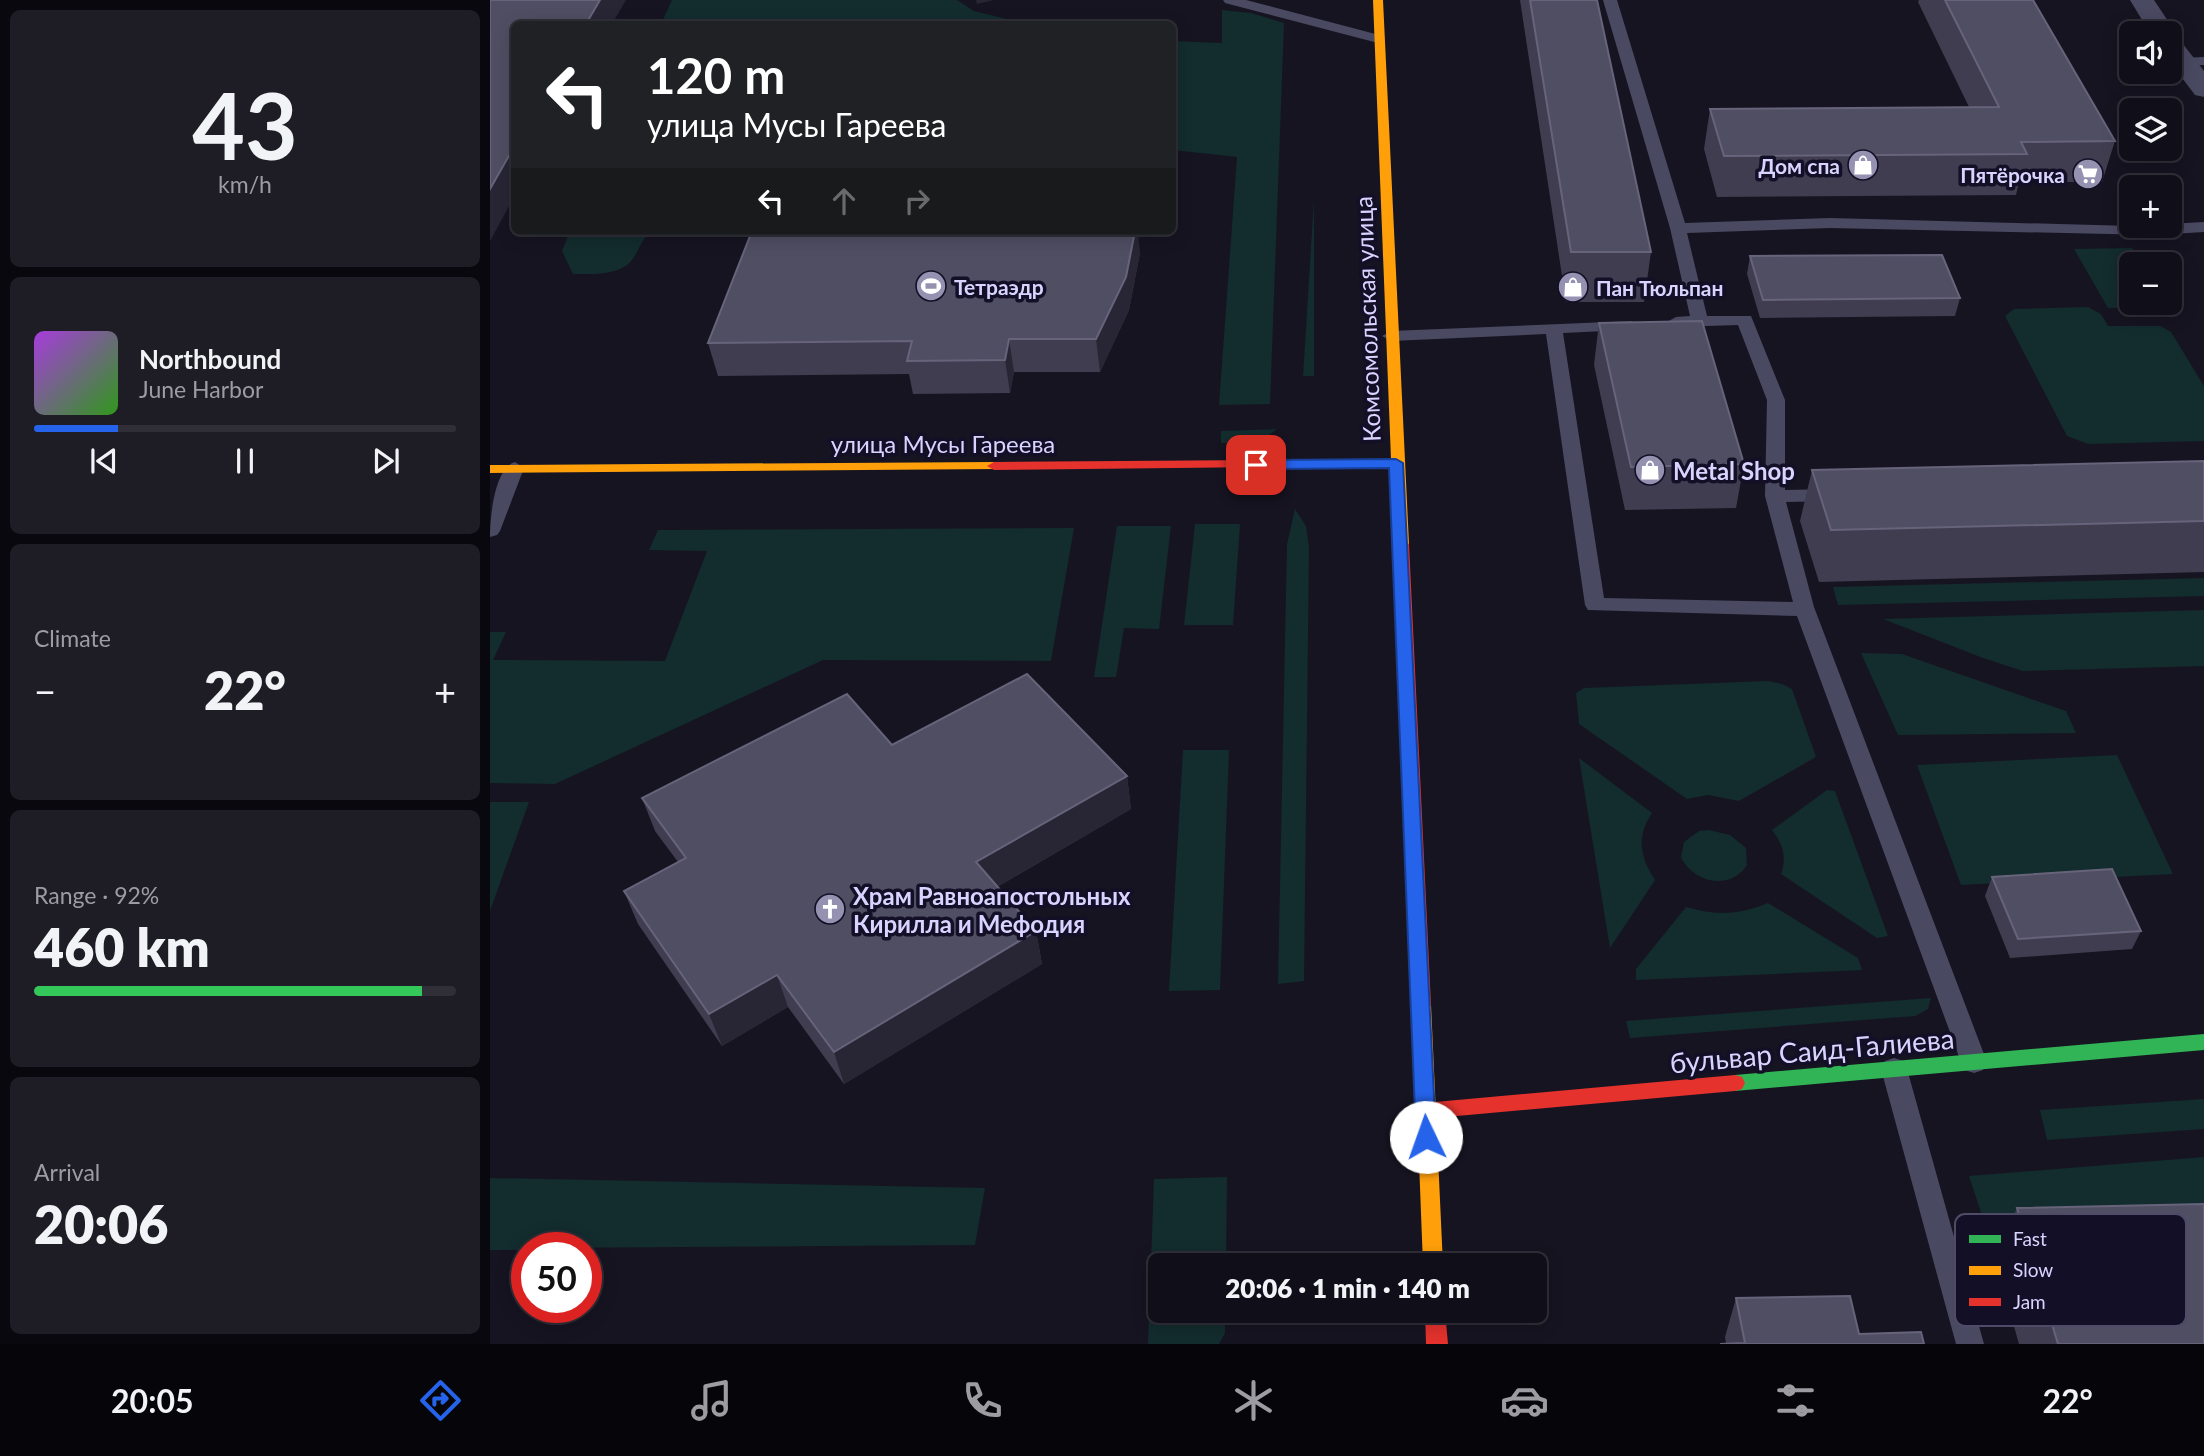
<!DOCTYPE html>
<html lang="en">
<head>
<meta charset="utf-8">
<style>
	body { margin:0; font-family:Lato,sans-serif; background:#1e1d26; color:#f1f3f6; height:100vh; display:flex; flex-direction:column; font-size:26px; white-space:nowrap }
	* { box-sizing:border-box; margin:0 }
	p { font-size:23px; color:#9c9ca2 }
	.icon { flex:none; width:38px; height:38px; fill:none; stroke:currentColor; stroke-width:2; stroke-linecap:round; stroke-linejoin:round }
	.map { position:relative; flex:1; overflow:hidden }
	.panel { display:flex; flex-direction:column; gap:10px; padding:10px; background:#09080e; width:490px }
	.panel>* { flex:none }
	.hud { position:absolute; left:21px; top:21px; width:665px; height:214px; border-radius:10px; box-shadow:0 4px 18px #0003,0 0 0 2px #302f38; background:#202124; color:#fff; overflow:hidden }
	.tools { position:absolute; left:1629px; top:21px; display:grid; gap:14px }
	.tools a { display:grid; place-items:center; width:63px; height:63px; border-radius:10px; background:#100f19; box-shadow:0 4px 18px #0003,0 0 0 2px #302f38; font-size:35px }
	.speed { position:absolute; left:21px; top:1232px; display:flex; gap:14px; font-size:35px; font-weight:700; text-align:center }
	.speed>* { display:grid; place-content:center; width:91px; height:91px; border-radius:50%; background:#100f19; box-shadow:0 4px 18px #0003,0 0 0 2px #302f38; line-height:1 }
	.speed .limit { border:10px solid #d22; background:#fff; color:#111 }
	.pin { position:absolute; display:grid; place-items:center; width:60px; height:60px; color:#fff; margin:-30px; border-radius:14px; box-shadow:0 4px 10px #0006 }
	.me { position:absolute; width:77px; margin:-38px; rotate:357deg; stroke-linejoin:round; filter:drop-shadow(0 0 5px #0008) }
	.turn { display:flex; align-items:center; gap:24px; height:147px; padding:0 21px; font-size:32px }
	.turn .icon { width:91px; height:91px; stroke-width:2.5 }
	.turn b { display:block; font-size:49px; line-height:60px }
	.lanes { display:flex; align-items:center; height:66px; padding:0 21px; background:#0003; justify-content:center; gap:35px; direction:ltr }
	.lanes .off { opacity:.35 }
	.big { font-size:52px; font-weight:800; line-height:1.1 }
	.panel .tile { flex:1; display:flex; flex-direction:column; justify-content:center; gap:10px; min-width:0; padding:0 24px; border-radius:10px; background:#1e1d26 }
	.panel .dial { align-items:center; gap:0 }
	.dial b { font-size:91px; line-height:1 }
	.song { display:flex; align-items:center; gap:21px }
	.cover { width:84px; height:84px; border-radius:10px; background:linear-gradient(135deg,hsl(280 70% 55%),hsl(110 70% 35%)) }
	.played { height:7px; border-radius:4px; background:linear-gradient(90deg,#2563eb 20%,#302f38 20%) }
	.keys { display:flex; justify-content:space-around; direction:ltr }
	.heat { display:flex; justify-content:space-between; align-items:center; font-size:38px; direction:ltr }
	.charge { height:10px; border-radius:5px; background:linear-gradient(90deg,#34c759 92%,#302f38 0) }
	.trip { position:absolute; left:658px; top:1253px; width:399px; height:70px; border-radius:10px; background:#100f19; box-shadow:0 4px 18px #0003,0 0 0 2px #302f38; font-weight:800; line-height:70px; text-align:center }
	.menu { display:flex; height:112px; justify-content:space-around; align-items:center; background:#06060a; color:#9c9ca2 }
	.menu .icon { width:49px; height:49px }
	.menu .current { color:#2563eb }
	.menu b { font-size:32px; color:#f1f3f6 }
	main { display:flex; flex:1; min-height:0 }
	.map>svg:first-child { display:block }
	.green { fill:#132c2d }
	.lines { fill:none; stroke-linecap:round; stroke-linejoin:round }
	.lane { fill:#4a4962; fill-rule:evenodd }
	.street { fill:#4a4962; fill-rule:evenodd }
	.fast { fill:#30b455; fill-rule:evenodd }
	.slow { fill:#ff9f0a; fill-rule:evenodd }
	.jam { fill:#e5322d; fill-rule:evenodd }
	.wall { fill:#403d50 }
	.shaded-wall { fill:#282635 }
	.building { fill:#504e63; stroke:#66637b; stroke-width:2 }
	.route { fill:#2563eb; stroke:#184099; stroke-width:2 }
	.labels { text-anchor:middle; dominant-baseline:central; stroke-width:7; stroke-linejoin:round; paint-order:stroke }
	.far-poi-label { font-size:21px; font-weight:bold; fill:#d9d4ff; stroke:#130f26; text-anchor:end }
	.street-label { font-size:24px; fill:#d9d4ff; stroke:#130f26 }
	.poi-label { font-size:24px; font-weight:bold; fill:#d9d4ff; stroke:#130f26; text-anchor:start }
	.near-street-label { font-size:28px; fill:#d9d4ff; stroke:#130f26 }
	.key { fill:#130f26; stroke:#4e4a67; stroke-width:2 }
	.key-label { font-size:19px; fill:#d9d4ff }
</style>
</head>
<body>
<main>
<section class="panel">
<div class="tile dial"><b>43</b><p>km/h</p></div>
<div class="tile">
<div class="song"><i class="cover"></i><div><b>Northbound</b><p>June Harbor</p></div></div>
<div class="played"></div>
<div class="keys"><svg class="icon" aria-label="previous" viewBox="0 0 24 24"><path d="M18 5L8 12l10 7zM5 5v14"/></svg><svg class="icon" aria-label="pause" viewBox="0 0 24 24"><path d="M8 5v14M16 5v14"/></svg><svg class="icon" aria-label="next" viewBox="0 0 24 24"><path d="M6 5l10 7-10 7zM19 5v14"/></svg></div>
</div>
<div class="tile"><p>Climate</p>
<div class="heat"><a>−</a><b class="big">22°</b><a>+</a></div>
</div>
<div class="tile"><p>Range · 92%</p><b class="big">460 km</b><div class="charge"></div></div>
<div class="tile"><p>Arrival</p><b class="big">20:06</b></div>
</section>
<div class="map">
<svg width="1714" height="1344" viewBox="0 0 1714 1344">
	<rect width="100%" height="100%" fill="#161421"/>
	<!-- green -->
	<path class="green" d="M 182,0 L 467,0 L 484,11 L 537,24 L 171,24 Z
		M 732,10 L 761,13 L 794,23 L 780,404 L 729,405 L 747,157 L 683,150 L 683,41 L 732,43 Z
		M 824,199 L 824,376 L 813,376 Z
		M 80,231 L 160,231 C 152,240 149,250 142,260 C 130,276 101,274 83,274 L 72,251 Z
		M 1642,248 L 1652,264 L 1642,264 L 1642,303 L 1676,303 L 1678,306 L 1618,308 L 1584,249 Z
		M 1598,307 L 1611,314 L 1618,326 L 1670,326 L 1681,332 L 1714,386 L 1714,441 L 1598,444 L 1577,436 L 1515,316 L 1524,309 Z
		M 787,429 C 770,444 752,443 731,443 L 731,431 Z
		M 805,509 L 816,526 L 819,547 L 814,981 L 788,984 L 797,544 Z
		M 705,524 L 750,524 L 743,625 L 694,625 Z
		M 627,526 L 681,526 L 669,629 L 634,628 L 626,677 L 604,677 Z
		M 584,528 L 561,661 L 333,660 L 65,784 L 0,783 L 0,632 L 16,632 L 3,660 L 175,661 L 217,551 L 159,550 L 168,530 Z
		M 1714,578 L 1714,596 L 1348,605 L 1343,587 Z
		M 1714,610 L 1714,666 L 1533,671 L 1493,658 L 1393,619 Z
		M 1371,653 L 1412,654 L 1576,711 L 1586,733 L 1408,735 Z
		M 1278,681 L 1292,684 L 1302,689 L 1326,757 L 1249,801 L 1218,795 L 1197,799 L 1089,724 L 1086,693 L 1094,688 Z
		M 693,750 L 739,750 L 730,990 L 679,991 Z
		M 1627,755 L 1683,874 L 1471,885 L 1427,765 Z
		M 1089,758 L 1162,813 C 1146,837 1150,857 1165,880 L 1120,948 Z
		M 1337,790 L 1345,791 L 1398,936 L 1387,938 L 1291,874 C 1297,857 1293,844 1282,830 Z
		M 0,802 L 39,802 L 0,911 Z
		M 1219,830 L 1240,835 L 1256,848 L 1257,865 C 1240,891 1205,883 1191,858 L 1194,842 L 1209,831 Z
		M 1278,903 L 1368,958 L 1372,970 L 1146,980 L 1146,969 L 1196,907 C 1226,916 1249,915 1278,903 Z
		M 1441,998 L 1438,1009 L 1425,1016 L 1140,1038 L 1136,1021 Z
		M 1714,1099 L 1714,1129 L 1557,1140 L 1550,1110 Z
		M 1714,1157 L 1714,1232 L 1500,1240 L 1479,1176 Z
		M 737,1177 L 736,1265 L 670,1265 L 670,1311 L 735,1311 L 735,1333 L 729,1344 L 658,1344 L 664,1179 Z
		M 0,1178 L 495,1188 L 485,1245 L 37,1248 L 37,1250 L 0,1250 Z"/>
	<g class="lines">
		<!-- lane -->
		<path class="lane" d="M 733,0 L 756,0 L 893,36 L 895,39 L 888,43 L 735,3 Z
			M 1113,0 L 1127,0 L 1195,223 L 1340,218 L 1642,226 L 1714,222 L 1714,232 L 1664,235 L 1340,228 L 1197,233 L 1217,316 L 1261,316 L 1295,400 L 1295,490 L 1342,489 L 1349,491 L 1352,495 L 1349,499 L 1342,501 L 1296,502 L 1324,607 L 1497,1062 L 1493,1070 L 1484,1073 L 1475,1070 L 1471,1062 L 1307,616 L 1098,610 L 1095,605 L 1056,334 L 901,341 L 892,336 L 901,331 L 1142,321 L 1145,325 L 1142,329 L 1136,330 L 1073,333 L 1114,598 L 1303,602 L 1275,496 L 1277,400 L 1248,325 L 1186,327 L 1177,322 L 1186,317 L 1200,316 L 1180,228 Z
			M 1714,57 L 1714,65 L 1691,66 L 1684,62 L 1691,58 Z
			M 25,462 L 34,468 L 10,531 L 7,535 L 0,537 C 0,519 4,468 25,462 Z
			M 1404,1058 L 1413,1061 L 1417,1069 L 1494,1344 L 1466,1344 L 1391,1069 L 1395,1061 Z"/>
		<!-- street -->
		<path class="street" d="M 1640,0 L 1664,0 L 1686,33 L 1683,37 L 1689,39 L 1714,71 L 1714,97 L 1705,95 L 1680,62 L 1680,33 L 1660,33 Z"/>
		<!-- fast -->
		<path class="fast" d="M 1714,1034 L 1714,1050 L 1245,1091 L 1238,1089 L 1235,1083 L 1238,1077 L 1245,1075 Z"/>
		<!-- slow -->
		<path class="slow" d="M 883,0 L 893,0 L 919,544 L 912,549 L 905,544 L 902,467 L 770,468 L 763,464 L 770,460 L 901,459 Z
			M 504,462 L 509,463 L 511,466 L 509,469 L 0,473 L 0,465 Z
			M 932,997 L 939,1000 L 941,1005 L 953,1265 L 933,1265 L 923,1005 L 925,1000 Z"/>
		<!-- jam -->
		<path class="jam" d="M 770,460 L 777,464 L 775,467 L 504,470 L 497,466 L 504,462 Z
			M 912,539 L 919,544 L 941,1005 L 939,1010 L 932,1013 L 925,1010 L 923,1005 L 905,544 Z
			M 1245,1075 L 1252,1077 L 1255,1083 L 1252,1089 L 1245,1091 L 934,1119 L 927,1117 L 924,1111 L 927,1105 L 934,1103 Z
			M 935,1311 L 955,1311 L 958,1344 L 936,1344 Z"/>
	</g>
	<!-- wall -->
	<path class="wall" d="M 1030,0 L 1107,0 L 1161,252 L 1154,302 L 1076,302 Z
		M 1429,0 L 1543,0 L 1625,141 L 1612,182 L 1529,182 L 1526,195 L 1227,197 L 1214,149 L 1220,109 L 1479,107 L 1428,2 Z
		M 650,253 L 639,310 L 610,372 L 524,372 L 520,393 L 423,394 L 419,374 L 228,376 L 218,343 Z
		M 1260,256 L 1470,298 L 1465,316 L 1270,318 L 1257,274 Z
		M 1109,323 L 1254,464 L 1246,508 L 1135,510 L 1104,365 Z
		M 1714,461 L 1714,572 L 1329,582 L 1310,521 L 1322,470 Z
		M 402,745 L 637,776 L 641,809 L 507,887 L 546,931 L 552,964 L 354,1084 L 298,1007 L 232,1046 L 148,924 L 134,891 L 188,862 L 165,831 L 152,798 Z
		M 1502,877 L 1651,931 L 1642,949 L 1520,958 L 1495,896 Z
		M 1527,1208 L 1714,1344 L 1529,1344 L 1504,1256 Z
		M 1246,1298 L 1369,1334 L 1434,1344 L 1236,1344 L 1235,1337 Z"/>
	<!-- shaded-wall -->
	<path class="shaded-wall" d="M 110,0 L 136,0 L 122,24 L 96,24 Z
		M 486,0 L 504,0 L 487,4 Z
		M 24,147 L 24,197 L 0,241 L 0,189 Z
		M 645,231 L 648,231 L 650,253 L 639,310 L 610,372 L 606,339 Z
		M 519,339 L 524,372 L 520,393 L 515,360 Z
		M 637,776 L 641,809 L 493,895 L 486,862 Z
		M 546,931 L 552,964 L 354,1084 L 344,1052 Z
		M 287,975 L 298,1007 L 232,1046 L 219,1014 Z"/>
	<!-- building -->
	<path class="building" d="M 0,0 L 110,0 L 96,24 L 24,24 L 24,147 L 0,189 Z
		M 1040,0 L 1107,0 L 1161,252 L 1081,252 Z
		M 1455,0 L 1543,0 L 1625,141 L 1531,142 L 1537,154 L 1234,156 L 1220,109 L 1509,107 Z
		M 262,231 L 645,231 L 636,277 L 606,339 L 519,339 L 515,360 L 417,361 L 422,341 L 218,343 Z
		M 1452,255 L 1470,298 L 1273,300 L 1260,256 Z
		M 1212,321 L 1254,464 L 1141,467 L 1109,323 Z
		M 1714,461 L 1714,521 L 1341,530 L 1322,470 Z
		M 537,674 L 637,776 L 486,862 L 546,931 L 344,1052 L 287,975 L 219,1014 L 134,891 L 196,858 L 152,798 L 357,694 L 402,745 Z
		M 1622,869 L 1651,931 L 1528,939 L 1502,877 Z
		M 1714,1204 L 1714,1344 L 1568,1344 L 1527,1208 Z
		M 1360,1296 L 1369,1334 L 1431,1332 L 1434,1344 L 1230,1344 L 1255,1343 L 1246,1298 Z"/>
	<!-- route -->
	<path class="route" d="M 906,459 L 913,463 L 946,1137 L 943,1143 L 936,1145 L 929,1143 L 926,1137 L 899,468 L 766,469 L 759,465 L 766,460 Z"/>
	<!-- icons -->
	<defs>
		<g id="shop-disc" transform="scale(1.575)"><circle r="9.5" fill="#9591b1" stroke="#130f26"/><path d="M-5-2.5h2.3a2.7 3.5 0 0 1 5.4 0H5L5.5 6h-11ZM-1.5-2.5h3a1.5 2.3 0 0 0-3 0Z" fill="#fff"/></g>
		<g id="supermarket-disc" transform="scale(1.575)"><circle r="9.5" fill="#9591b1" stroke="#130f26"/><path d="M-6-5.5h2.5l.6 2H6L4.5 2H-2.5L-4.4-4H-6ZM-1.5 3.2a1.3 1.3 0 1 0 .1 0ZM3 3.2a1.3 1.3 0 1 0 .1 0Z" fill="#fff"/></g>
		<g id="stadium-disc" transform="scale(1.575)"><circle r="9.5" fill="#9591b1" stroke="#130f26"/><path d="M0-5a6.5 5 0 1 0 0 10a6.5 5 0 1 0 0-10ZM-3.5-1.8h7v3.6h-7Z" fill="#fff"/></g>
		<g id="church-disc" transform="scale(1.575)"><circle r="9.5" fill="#9591b1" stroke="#130f26"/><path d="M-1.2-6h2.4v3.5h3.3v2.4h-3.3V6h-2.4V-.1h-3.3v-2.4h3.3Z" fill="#fff"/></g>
	</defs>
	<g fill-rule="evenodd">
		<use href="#shop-disc" x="1373" y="165"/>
		<use href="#supermarket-disc" x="1598" y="174"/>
		<use href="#stadium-disc" x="441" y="286"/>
		<use href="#shop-disc" x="1083" y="287"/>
		<use href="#shop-disc" x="1160" y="470"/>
		<use href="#church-disc" x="340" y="909"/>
	</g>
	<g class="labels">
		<!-- far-poi labels -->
		<g class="far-poi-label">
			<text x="1350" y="165">Дом спа</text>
			<text x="1575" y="174">Пятёрочка</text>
			<text x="464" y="286" text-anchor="start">Тетраэдр</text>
			<text x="1106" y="287" text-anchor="start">Пан Тюльпан</text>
		</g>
		<!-- street labels -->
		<g class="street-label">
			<text transform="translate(877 319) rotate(-92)">Комсомольская улица</text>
			<text x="453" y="443">улица Мусы Гареева</text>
		</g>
		<!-- poi labels -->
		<g class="poi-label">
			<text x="1183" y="470">Metal Shop</text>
			<text x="363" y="895">Храм Равноапостольных<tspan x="363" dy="28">Кирилла и Мефодия</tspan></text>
		</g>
		<!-- near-street labels -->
		<g class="near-street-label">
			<text transform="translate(1322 1050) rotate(-5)">бульвар Саид-Галиева</text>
		</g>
	</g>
	<!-- legend -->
	<rect x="1465" y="1214" width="231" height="112" rx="10" class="key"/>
	<rect x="1479" y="1235" width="32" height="8" fill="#30b455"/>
	<rect x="1479" y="1266" width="32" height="9" fill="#ff9f0a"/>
	<rect x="1479" y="1298" width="32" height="8" fill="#e5322d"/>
	<g class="key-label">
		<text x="1523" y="1246">Fast</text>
		<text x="1523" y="1277">Slow</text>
		<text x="1523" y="1309">Jam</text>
	</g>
</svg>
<div class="tools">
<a><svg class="icon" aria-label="sound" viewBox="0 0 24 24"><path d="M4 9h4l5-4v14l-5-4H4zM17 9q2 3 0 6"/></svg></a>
<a><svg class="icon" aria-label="layers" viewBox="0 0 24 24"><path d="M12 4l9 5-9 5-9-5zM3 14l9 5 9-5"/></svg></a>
<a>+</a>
<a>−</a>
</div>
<div class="speed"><div class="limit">50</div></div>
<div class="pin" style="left:766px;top:465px;background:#d93025"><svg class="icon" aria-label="arrive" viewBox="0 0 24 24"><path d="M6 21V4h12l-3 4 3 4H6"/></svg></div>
<svg class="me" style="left:936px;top:1137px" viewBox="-20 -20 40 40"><circle r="19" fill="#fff"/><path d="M0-13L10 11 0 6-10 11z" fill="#2563eb"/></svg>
<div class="trip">20:06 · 1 min · 140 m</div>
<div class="hud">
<div class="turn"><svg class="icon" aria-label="left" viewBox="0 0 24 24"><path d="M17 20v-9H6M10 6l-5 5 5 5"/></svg><div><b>120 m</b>улица Мусы Гареева</div></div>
<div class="lanes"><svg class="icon" aria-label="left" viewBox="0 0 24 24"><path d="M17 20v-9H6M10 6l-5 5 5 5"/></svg><svg class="icon off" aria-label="ahead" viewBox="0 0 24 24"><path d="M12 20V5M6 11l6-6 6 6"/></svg><svg class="icon off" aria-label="right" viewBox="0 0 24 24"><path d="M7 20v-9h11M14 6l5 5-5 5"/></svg></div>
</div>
</div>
</main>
<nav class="menu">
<b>20:05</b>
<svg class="icon current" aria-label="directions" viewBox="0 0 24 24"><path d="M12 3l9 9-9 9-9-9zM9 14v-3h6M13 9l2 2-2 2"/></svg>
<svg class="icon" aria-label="music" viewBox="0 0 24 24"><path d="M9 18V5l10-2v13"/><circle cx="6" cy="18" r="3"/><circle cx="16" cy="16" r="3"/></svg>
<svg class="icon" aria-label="phone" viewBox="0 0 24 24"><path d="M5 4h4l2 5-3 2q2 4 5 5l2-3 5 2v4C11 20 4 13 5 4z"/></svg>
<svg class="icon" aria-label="climate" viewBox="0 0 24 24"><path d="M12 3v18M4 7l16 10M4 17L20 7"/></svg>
<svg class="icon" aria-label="car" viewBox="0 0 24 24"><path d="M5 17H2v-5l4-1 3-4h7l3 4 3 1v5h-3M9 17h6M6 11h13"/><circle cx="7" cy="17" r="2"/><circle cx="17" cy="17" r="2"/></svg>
<svg class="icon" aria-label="filters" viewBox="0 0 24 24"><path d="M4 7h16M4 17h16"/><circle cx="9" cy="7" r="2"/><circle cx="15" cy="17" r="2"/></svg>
<b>22°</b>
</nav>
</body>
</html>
